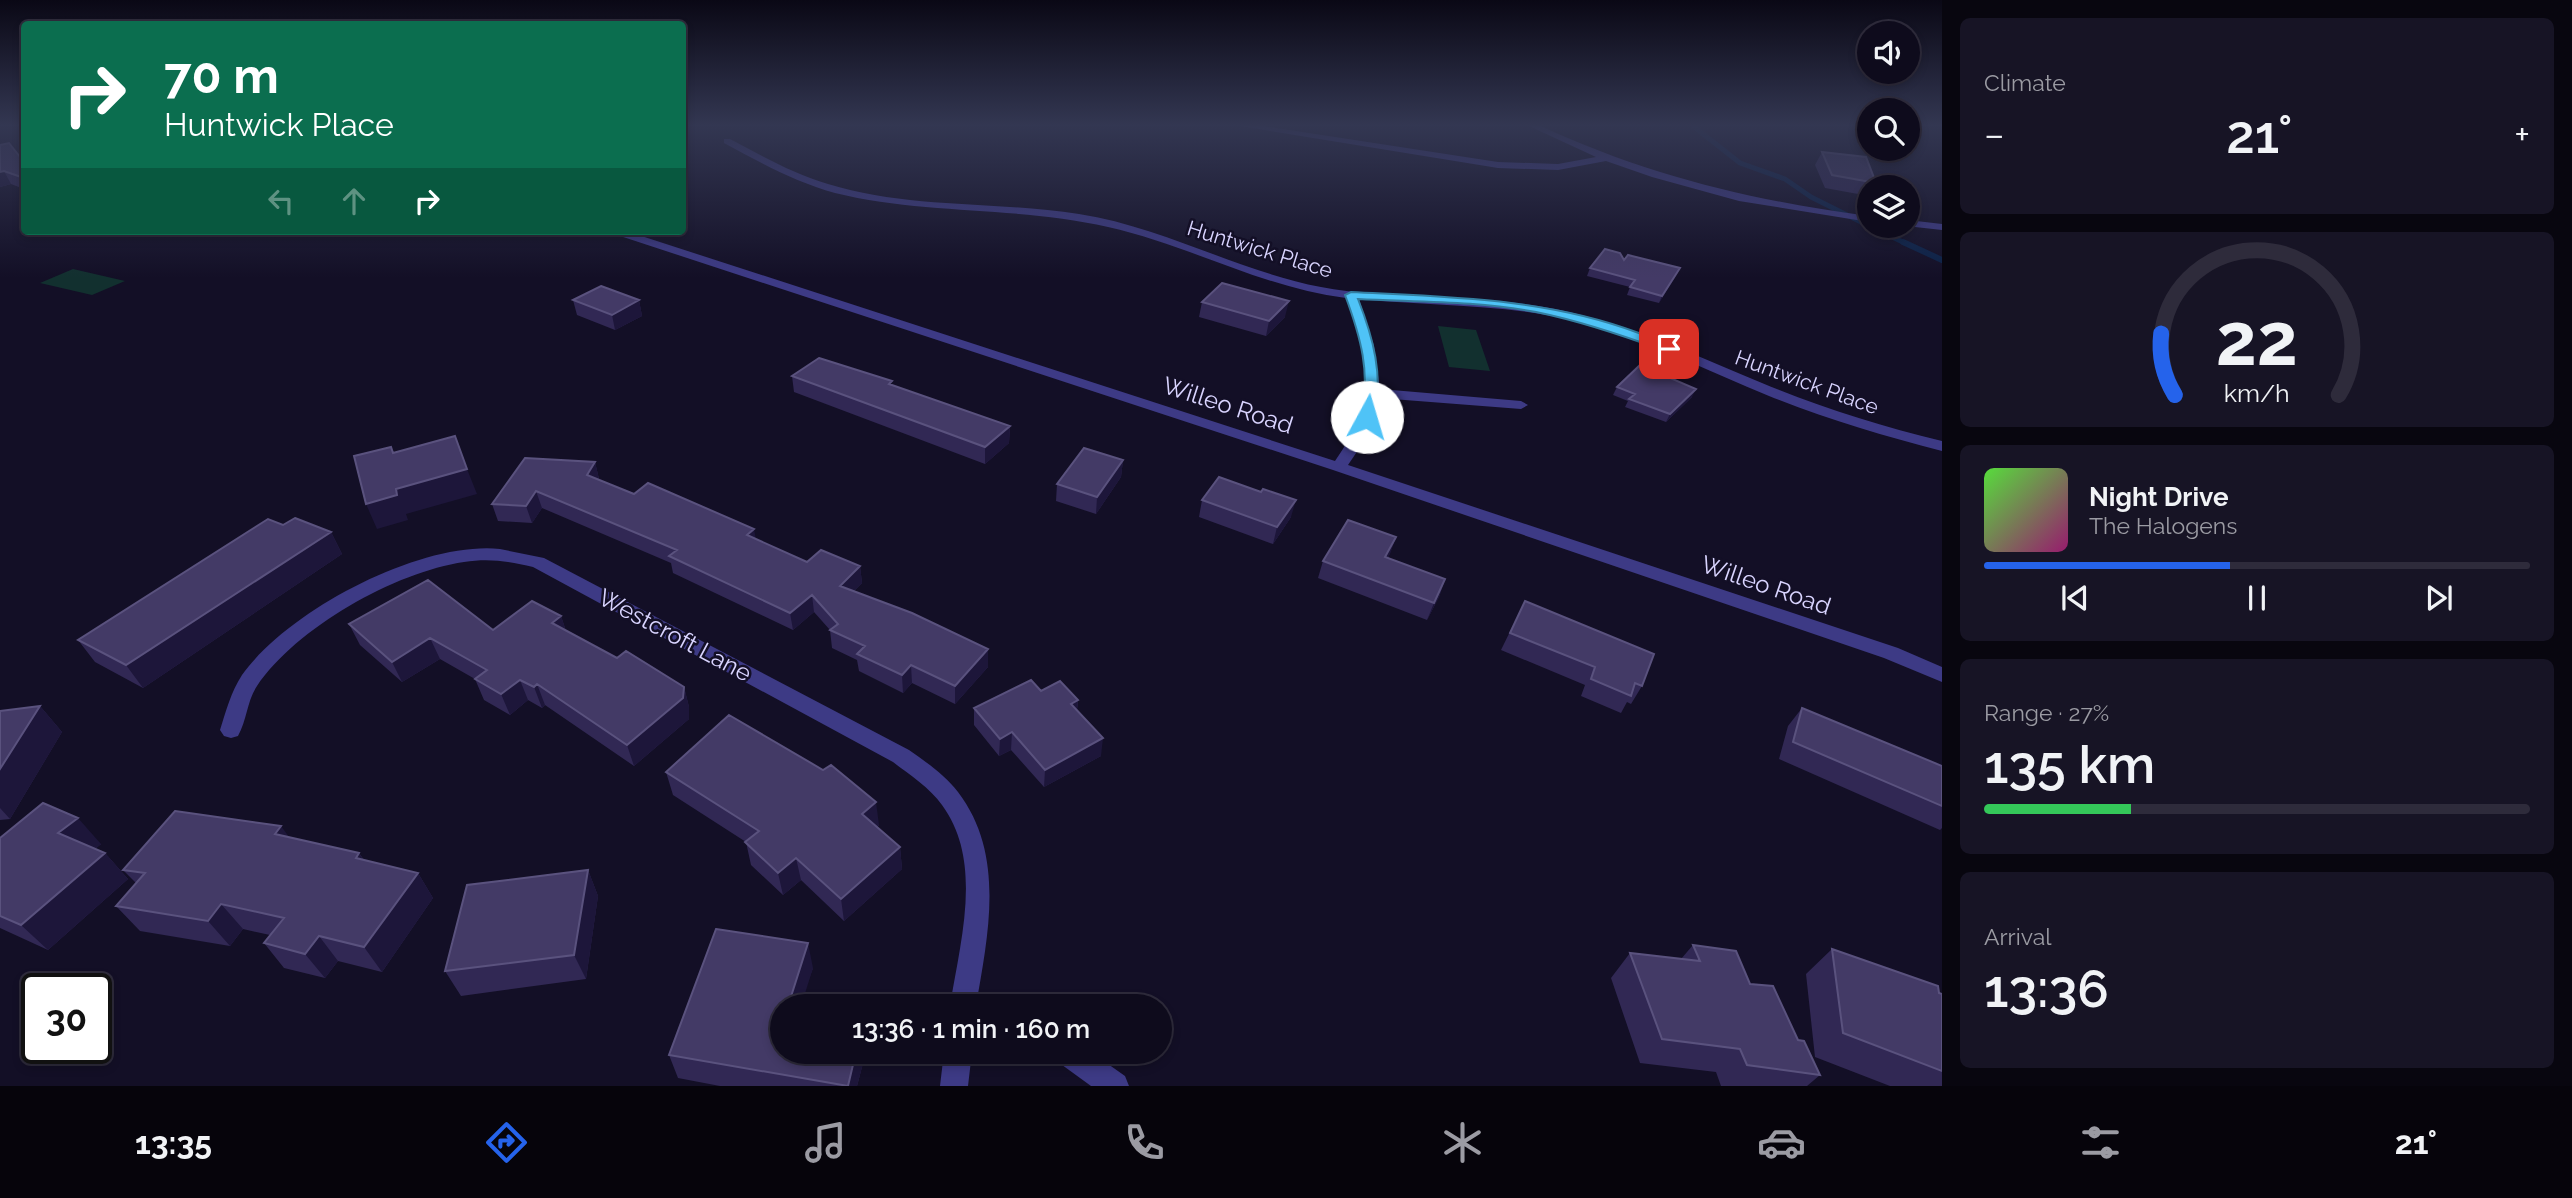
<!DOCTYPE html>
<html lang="en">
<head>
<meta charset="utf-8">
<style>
	body { margin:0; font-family:Raleway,sans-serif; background:#171425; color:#f1f3f6; height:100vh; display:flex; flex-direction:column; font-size:26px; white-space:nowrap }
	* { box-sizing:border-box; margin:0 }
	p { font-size:23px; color:#9b9ba3 }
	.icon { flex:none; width:38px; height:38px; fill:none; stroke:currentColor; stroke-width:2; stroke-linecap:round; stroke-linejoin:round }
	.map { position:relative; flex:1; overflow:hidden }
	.sheet { display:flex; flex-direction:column; gap:18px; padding:18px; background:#08060f; width:630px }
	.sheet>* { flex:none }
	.guide { position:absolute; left:21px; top:21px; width:665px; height:214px; border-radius:7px; box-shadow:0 4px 10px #0003,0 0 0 2px #2e2b3b; background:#0b6e4f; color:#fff; overflow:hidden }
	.buttons { position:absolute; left:1857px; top:21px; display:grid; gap:14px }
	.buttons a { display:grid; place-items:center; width:63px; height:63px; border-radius:50%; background:#0e0b1c; box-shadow:0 4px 10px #0003,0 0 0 2px #2e2b3b; font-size:35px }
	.speed { position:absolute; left:21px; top:973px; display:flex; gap:14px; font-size:35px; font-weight:700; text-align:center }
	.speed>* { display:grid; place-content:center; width:91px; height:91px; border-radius:50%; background:#0e0b1c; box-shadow:0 4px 10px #0003,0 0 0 2px #2e2b3b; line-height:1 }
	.speed .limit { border:4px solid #111; border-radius:10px; background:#fff; color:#111 }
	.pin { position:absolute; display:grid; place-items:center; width:60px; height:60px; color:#fff; margin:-30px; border-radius:14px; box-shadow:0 4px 10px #0006 }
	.me { position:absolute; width:77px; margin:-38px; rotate:6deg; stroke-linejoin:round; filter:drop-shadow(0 0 5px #0008) }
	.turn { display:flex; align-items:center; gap:24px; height:147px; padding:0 28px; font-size:32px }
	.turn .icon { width:91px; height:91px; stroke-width:2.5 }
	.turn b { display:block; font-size:49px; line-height:60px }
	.lanes { display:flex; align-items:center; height:66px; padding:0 28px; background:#0003; justify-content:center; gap:35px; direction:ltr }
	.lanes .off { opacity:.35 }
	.big { font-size:52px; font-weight:600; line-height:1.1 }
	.sheet .widget { flex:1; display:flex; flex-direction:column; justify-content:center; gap:10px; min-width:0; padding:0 24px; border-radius:10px; background:#171425 }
	.sheet .dial { align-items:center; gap:0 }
	.dial svg { height:182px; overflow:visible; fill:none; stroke:#2e2b3b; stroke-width:7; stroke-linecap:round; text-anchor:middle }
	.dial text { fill:#f1f3f6; stroke:none }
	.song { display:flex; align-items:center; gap:21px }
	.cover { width:84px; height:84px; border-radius:10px; background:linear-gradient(135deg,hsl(110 70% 55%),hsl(320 70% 35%)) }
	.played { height:7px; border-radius:4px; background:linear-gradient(90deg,#2563eb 45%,#2e2b3b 45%) }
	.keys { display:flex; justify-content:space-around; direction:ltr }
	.heat { display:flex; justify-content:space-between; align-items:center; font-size:38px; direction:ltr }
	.charge { height:10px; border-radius:5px; background:linear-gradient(90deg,#34c759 27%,#2e2b3b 0) }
	.trip { position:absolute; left:770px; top:994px; width:402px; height:70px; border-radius:35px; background:#0e0b1c; box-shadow:0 4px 10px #0003,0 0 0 2px #2e2b3b; font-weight:600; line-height:70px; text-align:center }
	.dock { display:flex; height:112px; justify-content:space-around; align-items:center; background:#06040b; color:#9b9ba3 }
	.dock .icon { width:49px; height:49px }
	.dock .on { color:#2563eb }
	.dock b { font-size:32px; color:#f1f3f6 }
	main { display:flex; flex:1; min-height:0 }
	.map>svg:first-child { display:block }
	.green { fill:#12302f }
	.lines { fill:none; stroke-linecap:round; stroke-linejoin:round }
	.stream-far1 { stroke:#0c2248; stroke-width:5 }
	.stream { stroke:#0c2248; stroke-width:6 }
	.minor { fill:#3d3a85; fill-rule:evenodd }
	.wall { fill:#312854 }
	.shaded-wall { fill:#1d163a }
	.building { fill:#433a66; stroke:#5a527e; stroke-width:2 }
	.route { fill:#4fc3f7; stroke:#337fa1; stroke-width:2 }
	.labels { text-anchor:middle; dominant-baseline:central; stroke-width:5; stroke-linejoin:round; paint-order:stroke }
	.far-street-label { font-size:21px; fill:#d9d4ff; stroke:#130f26 }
	.street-label { font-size:24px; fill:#d9d4ff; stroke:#130f26 }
</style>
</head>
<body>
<main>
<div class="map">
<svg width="1942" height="1086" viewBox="0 0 1942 1086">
	<rect width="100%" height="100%" fill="#130f26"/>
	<!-- green -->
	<path class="green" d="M 73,269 L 125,281 L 92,295 L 40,283 Z
		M 1438,326 L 1476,330 L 1490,371 L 1449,367 Z"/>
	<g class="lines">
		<!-- stream-far1 -->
		<path class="stream-far1" d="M 1693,126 L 1740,163 L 1785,179 L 1811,197 L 1869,226
			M 1869,226 L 1907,244"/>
		<!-- stream -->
		<path class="stream" d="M 1903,242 L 1942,260"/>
		<!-- minor -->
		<path class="minor" d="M 1240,126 L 1263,126 L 1498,162 L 1558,164 L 1596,157 L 1529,126 L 1541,126 C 1646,175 1754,201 1869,216 L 1869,222 L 1739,201 L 1652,177 L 1606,161 L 1558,170 L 1498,168 Z
			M 724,139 L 730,139 C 762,156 793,174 828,184 C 909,209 996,201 1079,214 C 1163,227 1238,271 1321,287 C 1400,302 1481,293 1560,310 C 1631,325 1695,355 1762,383 C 1820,407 1880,426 1942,441 L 1942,451 C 1883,436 1826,419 1769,396 C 1710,372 1653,343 1591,325 C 1515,303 1437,307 1359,299 L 1374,346 L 1380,389 L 1521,401 L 1528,405 L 1521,409 L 1379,398 C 1376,425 1363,443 1348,465 L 1898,648 L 1942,667 L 1942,682 L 1884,658 L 1333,470 L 611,233 L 609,231 L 626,231 L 1335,461 C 1377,401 1370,364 1346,298 C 1263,288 1189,245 1108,227 C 1018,206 924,215 835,193 C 795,182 759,162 724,143 Z
			M 1908,220 L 1942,224 L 1942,230 L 1906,226 Z
			M 500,549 L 544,558 L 909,750 C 926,762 945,775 958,792 C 1006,855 988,935 976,1006 L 950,1006 C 960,942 984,862 942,805 C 930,788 910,775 893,762 L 533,567 C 509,561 488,558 464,562 C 395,572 296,628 257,686 C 247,701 247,720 238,736 L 231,738 L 224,736 L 220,730 C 226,711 231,692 242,675 C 289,610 420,541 500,549 Z
			M 944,1052 L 972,1052 L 968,1086 L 940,1086 Z
			M 1054,1052 L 1091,1052 L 1125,1076 L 1129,1086 L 1091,1086 L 1058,1062 Z"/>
	</g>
	<!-- wall -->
	<path class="wall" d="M 0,145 L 24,162 L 24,189 L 11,184 L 0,187 Z
		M 1822,152 L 1876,183 L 1874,187 L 1869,187 L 1869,196 L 1825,188 L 1815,165 Z
		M 1624,260 L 1680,268 L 1659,303 L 1627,295 L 1630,287 L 1587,276 L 1590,268 Z
		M 573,300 L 639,300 L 642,316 L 615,330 L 577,315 Z
		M 1202,302 L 1285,317 L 1266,336 L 1199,317 Z
		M 792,376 L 1010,426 L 1009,443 L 985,464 L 794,392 Z
		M 1617,387 L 1692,397 L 1666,422 L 1625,407 L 1628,401 L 1613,395 Z
		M 1123,460 L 1121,477 L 1096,514 L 1056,501 L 1057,484 Z
		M 595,462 L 599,479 L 599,480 L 634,494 L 756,539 L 807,562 L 860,566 L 862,583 L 854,591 L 988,667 L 955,704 L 912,683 L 903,693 L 859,671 L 857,660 L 832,648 L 830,630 L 814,612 L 793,630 L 673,573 L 671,563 L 542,508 L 532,523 L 498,521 L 492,504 Z
		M 1261,492 L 1291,517 L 1273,544 L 1199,517 L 1202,500 Z
		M 283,525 L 331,532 L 342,554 L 143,688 L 95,662 L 78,640 Z
		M 1396,537 L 1388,558 L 1445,579 L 1439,597 L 1427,620 L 1318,578 L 1323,561 Z
		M 1525,601 L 1642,686 L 1631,704 L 1627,702 L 1621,713 L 1581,696 L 1585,685 L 1501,650 Z
		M 561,616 L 566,631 L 617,658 L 684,687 L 689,707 L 689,719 L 634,766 L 545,705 L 542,708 L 528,700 L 510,715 L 484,700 L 475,679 L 440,659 L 402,682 L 360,645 L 349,624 L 493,630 Z
		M 1041,691 L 1078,700 L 1077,711 L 1101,756 L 1044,787 L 1011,750 L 999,756 L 974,725 L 974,708 Z
		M 40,706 L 62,732 L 10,819 L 0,820 L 0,711 Z
		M 1802,708 L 1942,766 L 1942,828 L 1940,830 L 1779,759 L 1788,726 Z
		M 666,772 L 879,825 L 877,827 L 900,847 L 902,869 L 844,921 L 801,880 L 783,895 L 751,865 L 746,842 L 673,795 Z
		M 289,837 L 359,853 L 364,860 L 418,873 L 433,898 L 382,972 L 338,961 L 325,978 L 284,968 L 264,943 L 270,935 L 243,929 L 230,946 L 140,931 L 116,906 L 136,883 L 123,870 Z
		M 0,838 L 101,844 L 95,849 L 105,853 L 128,879 L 48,950 L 0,928 Z
		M 588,870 L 598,896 L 586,979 L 461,996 L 445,971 Z
		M 1693,945 L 1750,984 L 1798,1040 L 1820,1075 L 1807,1086 L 1721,1086 L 1716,1072 L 1640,1063 L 1611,978 L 1630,953 L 1681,959 Z
		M 1832,949 L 1942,994 L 1942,1086 L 1890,1086 L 1815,1057 L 1806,974 Z
		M 813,968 L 782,1052 L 866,1052 L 857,1086 L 720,1086 L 678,1078 L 669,1055 Z"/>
	<!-- shaded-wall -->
	<path class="shaded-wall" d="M 4,171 L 11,184 L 0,187 L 0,172 Z
		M 1680,268 L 1676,276 L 1659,303 L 1662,296 Z
		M 639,300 L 642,316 L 615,330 L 612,315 Z
		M 1289,301 L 1285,317 L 1266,336 L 1269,321 Z
		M 1696,389 L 1692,397 L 1666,422 L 1670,414 Z
		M 1010,426 L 1009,443 L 985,464 L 985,447 Z
		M 1123,460 L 1121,477 L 1096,514 L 1097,497 Z
		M 595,462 L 599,479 L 591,492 L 587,475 Z
		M 467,469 L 477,494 L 406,514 L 408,520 L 377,529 L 366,504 L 396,489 Z
		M 536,491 L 542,508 L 532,523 L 526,506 Z
		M 1296,500 L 1291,517 L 1273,544 L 1277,527 Z
		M 754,529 L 757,546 L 747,535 Z
		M 331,532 L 342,554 L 143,688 L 126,665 Z
		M 1396,537 L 1390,554 L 1379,574 L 1385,557 Z
		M 860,566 L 862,583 L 842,603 L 840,586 Z
		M 1445,579 L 1439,597 L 1427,620 L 1434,603 Z
		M 812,595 L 814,612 L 793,630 L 790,613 Z
		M 561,616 L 568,637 L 552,623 Z
		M 430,638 L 440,659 L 402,682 L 392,662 Z
		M 988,649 L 988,667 L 955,704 L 955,686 Z
		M 911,665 L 912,683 L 903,693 L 902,675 Z
		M 520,680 L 528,700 L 510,715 L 501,694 Z
		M 537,684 L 545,705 L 542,708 L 534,687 Z
		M 684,687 L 689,707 L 689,719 L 634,766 L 627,745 Z
		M 1078,700 L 1076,718 L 1071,704 Z
		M 40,706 L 62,732 L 10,819 L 0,808 L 0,769 Z
		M 1012,732 L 1011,750 L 999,756 L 1000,739 Z
		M 1103,738 L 1101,756 L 1044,787 L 1045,770 Z
		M 876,802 L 879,825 L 865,837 L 862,814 Z
		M 78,818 L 101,844 L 83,859 L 58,833 Z
		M 281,826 L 300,852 L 275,834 Z
		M 900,847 L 902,869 L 844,921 L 841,899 Z
		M 105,853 L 128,879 L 48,950 L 21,925 Z
		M 359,853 L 376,879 L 356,858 Z
		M 796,858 L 801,880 L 783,895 L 778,873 Z
		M 588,870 L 598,896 L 586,979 L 574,955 Z
		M 418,873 L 433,898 L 382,972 L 364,947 Z
		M 221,904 L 243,929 L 230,946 L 208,921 Z
		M 319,936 L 338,961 L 325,978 L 305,954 Z
		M 808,943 L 813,968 L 801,1006 L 788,1006 Z
		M 856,1052 L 866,1052 L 857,1086 L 848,1086 Z"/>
	<!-- building -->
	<path class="building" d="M 9,143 L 24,162 L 24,178 L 4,171 L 0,172 L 0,145 Z
		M 1822,152 L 1866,157 L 1876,183 L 1832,175 Z
		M 1605,249 L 1620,253 L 1624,260 L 1628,255 L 1680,268 L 1662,296 L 1630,287 L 1635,280 L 1590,268 Z
		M 1222,283 L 1289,301 L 1269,321 L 1202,302 Z
		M 601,286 L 639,300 L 612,315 L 573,300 Z
		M 819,358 L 892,381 L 889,384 L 1010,426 L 985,447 L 792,376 Z
		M 1640,365 L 1696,389 L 1670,414 L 1629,399 L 1635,394 L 1617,387 Z
		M 455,436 L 467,469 L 396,489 L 397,495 L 366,504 L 354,456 L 391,447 L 393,453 Z
		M 1084,448 L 1123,460 L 1097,497 L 1057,484 Z
		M 525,458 L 595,462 L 587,475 L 634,494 L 648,483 L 754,529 L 747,535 L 807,562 L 821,550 L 860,566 L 840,586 L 912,613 L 988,649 L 955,686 L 911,665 L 902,675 L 857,654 L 865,646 L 830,630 L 838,624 L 812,595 L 790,613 L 669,556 L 677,550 L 536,491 L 526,506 L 492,504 Z
		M 1219,477 L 1261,492 L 1263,489 L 1296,500 L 1277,527 L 1202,500 Z
		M 295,518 L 331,532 L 126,665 L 78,640 L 268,519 L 283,525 Z
		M 1348,520 L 1396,537 L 1385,557 L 1445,579 L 1434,603 L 1323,561 Z
		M 428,580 L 493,630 L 532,601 L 561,616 L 552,623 L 617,658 L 626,651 L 684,687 L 683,698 L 627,745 L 537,684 L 534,687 L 520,680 L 501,694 L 475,679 L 487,670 L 430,638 L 392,662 L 349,624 Z
		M 1525,601 L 1654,654 L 1642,686 L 1635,683 L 1631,696 L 1591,679 L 1595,667 L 1510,633 Z
		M 1031,680 L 1041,691 L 1060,681 L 1078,700 L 1071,704 L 1103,738 L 1045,770 L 1012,732 L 1000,739 L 974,708 Z
		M 40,706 L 0,769 L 0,711 Z
		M 1802,708 L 1942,766 L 1942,806 L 1793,742 Z
		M 729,715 L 823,770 L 831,765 L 876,802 L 862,814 L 900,847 L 841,899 L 796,858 L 778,873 L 745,842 L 759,831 L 666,772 Z
		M 43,803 L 78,818 L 58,833 L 105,853 L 21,925 L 0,916 L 0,838 Z
		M 175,811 L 281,826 L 275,834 L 359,853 L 356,858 L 418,873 L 364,947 L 319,936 L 305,954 L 264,943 L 284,918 L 221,904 L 208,921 L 116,906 L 145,873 L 123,870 Z
		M 588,870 L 574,955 L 445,971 L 467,885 Z
		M 716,929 L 808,943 L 788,1006 L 782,1006 L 782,1052 L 856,1052 L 848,1086 L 669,1055 Z
		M 1693,945 L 1736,951 L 1750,984 L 1773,986 L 1798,1040 L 1804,1041 L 1820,1075 L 1747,1065 L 1740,1049 L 1662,1039 L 1630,953 L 1700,961 Z
		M 1832,949 L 1938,986 L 1939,993 L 1942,994 L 1942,1071 L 1843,1033 Z"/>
	<!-- sky -->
	<linearGradient id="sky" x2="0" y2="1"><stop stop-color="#0a0815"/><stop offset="0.45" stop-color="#333752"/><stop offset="1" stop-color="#333752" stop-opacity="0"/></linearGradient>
	<rect width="1942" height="278" fill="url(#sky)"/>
	<!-- route -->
	<path class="route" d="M 1351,292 C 1447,297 1545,298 1636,332 C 1649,337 1666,340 1675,349 L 1669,352 L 1665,351 C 1622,335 1580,321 1536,312 C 1478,301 1417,302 1358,299 C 1373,337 1384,377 1374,417 L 1367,421 L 1360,417 C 1372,375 1360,335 1345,295 Z"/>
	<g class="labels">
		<!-- far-street labels -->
		<g class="far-street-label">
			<text transform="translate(1260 249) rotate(17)">Huntwick Place</text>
			<text transform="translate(1807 382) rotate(20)">Huntwick Place</text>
		</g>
		<!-- street labels -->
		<g class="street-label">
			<text transform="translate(1228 405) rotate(18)">Willeo Road</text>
			<text transform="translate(1766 585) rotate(19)">Willeo Road</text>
			<text transform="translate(675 635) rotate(28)">Westcroft Lane</text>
		</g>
	</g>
</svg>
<div class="buttons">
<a><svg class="icon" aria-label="sound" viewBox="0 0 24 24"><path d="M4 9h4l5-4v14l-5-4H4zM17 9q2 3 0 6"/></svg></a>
<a><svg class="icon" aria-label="search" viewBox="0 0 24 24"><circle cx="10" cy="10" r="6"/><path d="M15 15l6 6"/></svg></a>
<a><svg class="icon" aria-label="layers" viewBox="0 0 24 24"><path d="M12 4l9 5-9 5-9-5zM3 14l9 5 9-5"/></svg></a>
</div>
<div class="speed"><div class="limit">30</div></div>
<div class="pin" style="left:1669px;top:349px;background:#d93025"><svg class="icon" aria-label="arrive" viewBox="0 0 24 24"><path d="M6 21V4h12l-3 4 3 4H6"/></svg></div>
<svg class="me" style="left:1367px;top:417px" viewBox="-20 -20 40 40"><circle r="19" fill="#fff"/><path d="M0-13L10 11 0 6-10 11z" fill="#4fc3f7"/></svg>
<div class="trip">13:36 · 1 min · 160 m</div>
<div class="guide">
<div class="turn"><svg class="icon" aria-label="right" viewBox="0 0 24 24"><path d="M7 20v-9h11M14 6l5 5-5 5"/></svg><div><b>70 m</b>Huntwick Place</div></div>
<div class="lanes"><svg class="icon off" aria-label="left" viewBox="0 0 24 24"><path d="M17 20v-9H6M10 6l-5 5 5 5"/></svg><svg class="icon off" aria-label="ahead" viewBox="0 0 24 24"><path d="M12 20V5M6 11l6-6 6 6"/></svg><svg class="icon" aria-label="right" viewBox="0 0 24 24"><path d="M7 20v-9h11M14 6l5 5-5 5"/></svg></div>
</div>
</div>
<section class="sheet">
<div class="widget"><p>Climate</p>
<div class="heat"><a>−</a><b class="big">21°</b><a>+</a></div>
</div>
<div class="widget dial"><svg viewBox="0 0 100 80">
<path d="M14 69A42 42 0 1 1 86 69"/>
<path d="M14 69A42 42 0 0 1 8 42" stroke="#2563eb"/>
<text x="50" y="56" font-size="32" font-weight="700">22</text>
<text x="50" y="72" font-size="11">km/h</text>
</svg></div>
<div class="widget">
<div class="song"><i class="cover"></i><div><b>Night Drive</b><p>The Halogens</p></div></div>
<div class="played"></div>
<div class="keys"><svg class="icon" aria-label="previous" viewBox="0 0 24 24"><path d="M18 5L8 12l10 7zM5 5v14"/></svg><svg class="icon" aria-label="pause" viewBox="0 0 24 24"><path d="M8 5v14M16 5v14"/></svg><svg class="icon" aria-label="next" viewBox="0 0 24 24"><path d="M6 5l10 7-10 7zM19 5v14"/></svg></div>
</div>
<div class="widget"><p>Range · 27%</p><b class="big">135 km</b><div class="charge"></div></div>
<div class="widget"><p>Arrival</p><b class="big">13:36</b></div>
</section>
</main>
<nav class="dock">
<b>13:35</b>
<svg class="icon on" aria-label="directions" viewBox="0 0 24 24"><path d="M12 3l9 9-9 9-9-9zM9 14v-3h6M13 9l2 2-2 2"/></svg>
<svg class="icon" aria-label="music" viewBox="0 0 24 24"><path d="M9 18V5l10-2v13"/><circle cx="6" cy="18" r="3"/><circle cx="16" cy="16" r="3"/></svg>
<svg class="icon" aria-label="phone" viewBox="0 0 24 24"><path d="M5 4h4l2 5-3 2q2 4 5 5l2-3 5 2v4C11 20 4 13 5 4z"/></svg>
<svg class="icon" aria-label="climate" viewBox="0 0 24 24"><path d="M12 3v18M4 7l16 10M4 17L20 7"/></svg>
<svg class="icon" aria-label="car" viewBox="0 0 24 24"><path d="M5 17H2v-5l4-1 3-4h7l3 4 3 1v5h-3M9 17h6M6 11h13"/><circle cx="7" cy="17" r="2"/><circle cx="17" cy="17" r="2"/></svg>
<svg class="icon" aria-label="filters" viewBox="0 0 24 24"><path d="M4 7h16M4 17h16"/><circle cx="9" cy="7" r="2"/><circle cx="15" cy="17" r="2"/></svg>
<b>21°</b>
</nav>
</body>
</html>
